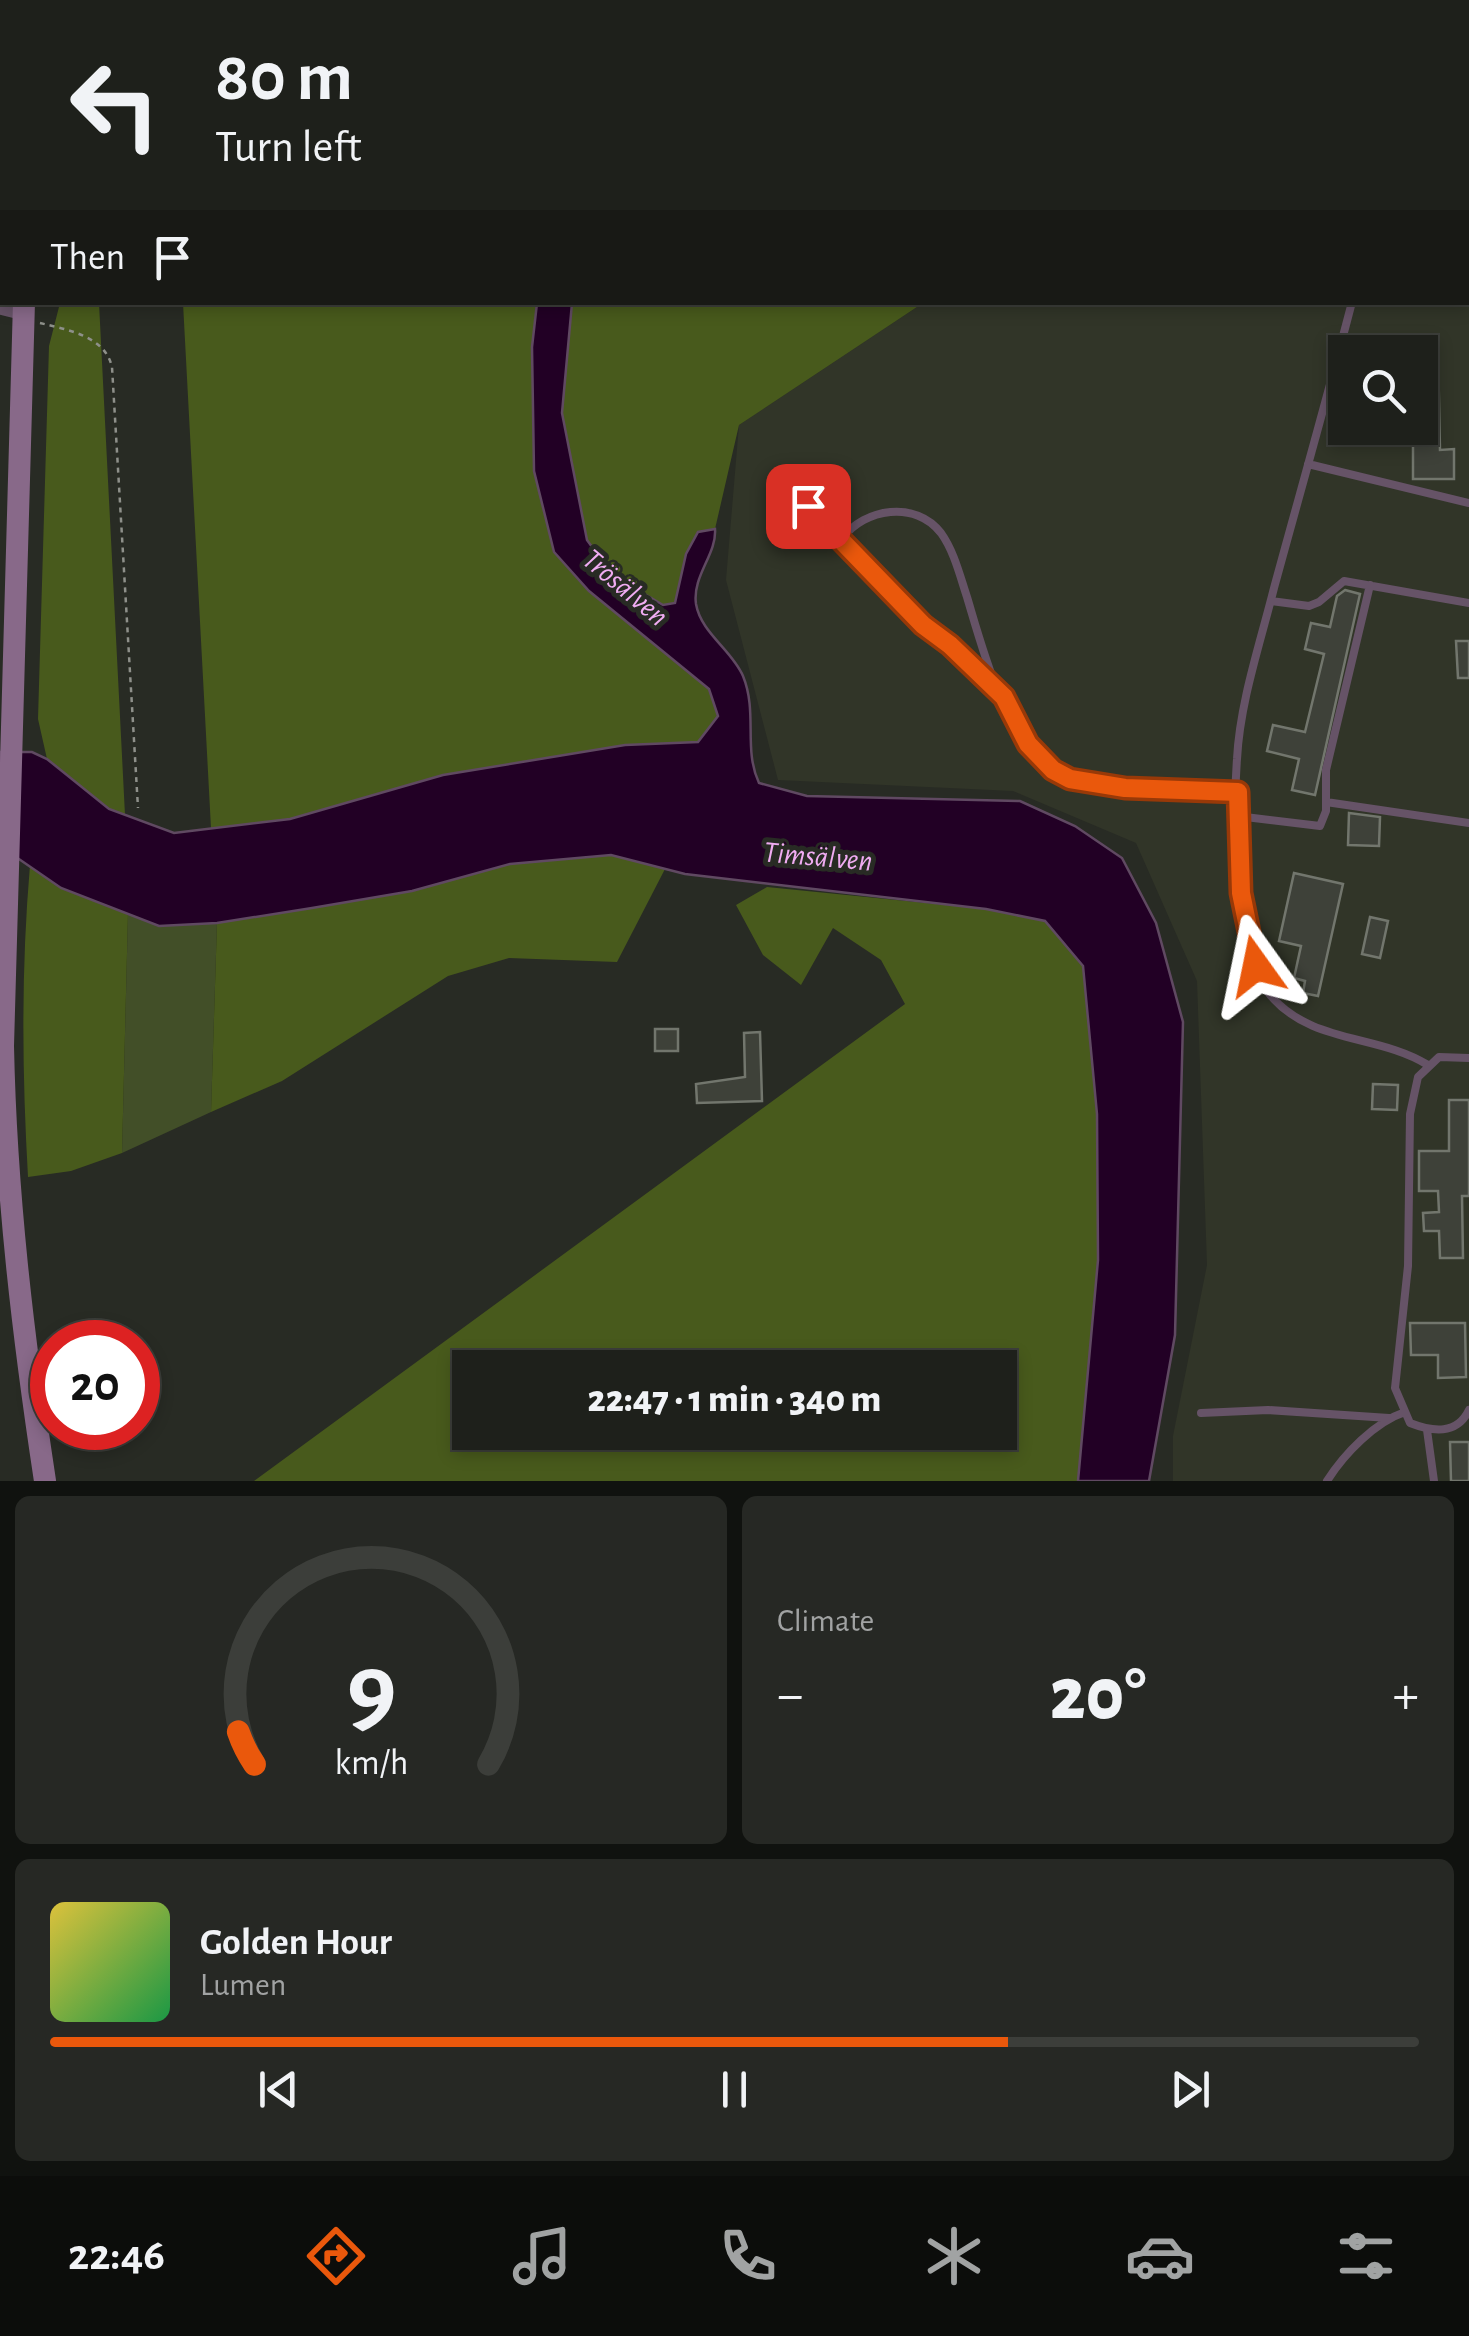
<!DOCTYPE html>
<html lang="en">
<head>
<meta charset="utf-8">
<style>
	body { margin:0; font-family:"Alegreya Sans",sans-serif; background:#262824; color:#f1f3f6; height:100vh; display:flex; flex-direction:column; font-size:38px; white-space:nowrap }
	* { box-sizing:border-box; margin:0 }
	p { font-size:32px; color:#a1a3a3 }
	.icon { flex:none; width:55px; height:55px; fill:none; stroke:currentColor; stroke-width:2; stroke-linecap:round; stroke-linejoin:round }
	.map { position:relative; height:1481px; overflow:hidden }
	.drawer { display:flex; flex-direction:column; gap:15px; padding:15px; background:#10120f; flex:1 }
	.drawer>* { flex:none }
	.hud { position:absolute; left:0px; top:0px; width:1470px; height:305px; box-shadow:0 5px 15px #0003,0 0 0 2px #3c3e3a; background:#1e201b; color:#f1f3f6; overflow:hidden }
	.fabs { position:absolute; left:1328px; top:335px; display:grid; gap:20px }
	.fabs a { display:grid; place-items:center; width:110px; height:110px; border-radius:0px; background:#1e201b; box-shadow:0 5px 15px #0003,0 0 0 2px #3c3e3a; font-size:50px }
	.speed { position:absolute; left:30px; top:1320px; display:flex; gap:20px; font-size:50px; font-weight:700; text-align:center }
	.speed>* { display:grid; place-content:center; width:130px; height:130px; border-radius:50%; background:#1e201b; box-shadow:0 5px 15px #0003,0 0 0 2px #3c3e3a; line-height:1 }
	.speed .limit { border:15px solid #d22; background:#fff; color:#111 }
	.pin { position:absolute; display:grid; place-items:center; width:85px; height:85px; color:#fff; margin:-42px; border-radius:20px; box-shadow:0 5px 15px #0006 }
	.me { position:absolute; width:110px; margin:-55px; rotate:348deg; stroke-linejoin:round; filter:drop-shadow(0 0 8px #0008) }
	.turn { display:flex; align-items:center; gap:35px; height:210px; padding:0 50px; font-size:45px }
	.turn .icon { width:130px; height:130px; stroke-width:2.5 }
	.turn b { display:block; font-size:70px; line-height:85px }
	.then { display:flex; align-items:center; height:95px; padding:0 50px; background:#0003; gap:20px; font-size:38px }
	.big { font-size:75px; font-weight:800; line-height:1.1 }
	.drawer .card { flex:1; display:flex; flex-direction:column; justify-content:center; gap:15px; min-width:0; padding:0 35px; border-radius:15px; background:#262824 }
	.drawer .dial { align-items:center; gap:0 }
	.dial svg { height:260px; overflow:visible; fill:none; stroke:#3c3e3a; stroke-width:7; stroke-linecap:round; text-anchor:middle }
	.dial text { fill:#f1f3f6; stroke:none }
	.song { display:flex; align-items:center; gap:30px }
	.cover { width:120px; height:120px; border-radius:15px; background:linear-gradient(135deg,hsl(50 70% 55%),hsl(140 70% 35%)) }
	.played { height:10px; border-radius:5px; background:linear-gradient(90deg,#ea580c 70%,#3c3e3a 70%) }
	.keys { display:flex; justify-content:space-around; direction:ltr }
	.heat { display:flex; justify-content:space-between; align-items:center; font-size:55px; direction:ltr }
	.drawer .tiles { flex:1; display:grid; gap:15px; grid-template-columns:1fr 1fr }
	.card:last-child { grid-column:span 2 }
	.trip { position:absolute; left:452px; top:1350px; width:565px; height:100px; border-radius:0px; background:#1e201b; box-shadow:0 5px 15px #0003,0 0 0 2px #3c3e3a; font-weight:800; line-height:100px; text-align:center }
	.dock { display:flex; height:160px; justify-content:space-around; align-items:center; background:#0c0d0b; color:#a1a3a3 }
	.dock .icon { width:70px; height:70px }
	.dock .current { color:#ea580c }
	.dock b { font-size:45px; color:#f1f3f6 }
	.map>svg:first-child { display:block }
	.built { fill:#313528; fill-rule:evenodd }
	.green { fill:#424f28 }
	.forest { fill:#485a1c; fill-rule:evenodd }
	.water { fill:#220025; stroke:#604962; stroke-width:2.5 }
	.building { fill:#3e4139; stroke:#72766d; stroke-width:2.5 }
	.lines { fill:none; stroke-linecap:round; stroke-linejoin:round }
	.path { stroke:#8e908a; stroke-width:2.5; stroke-dasharray:5 5; stroke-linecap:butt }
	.service { stroke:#665367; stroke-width:8 }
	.minor { stroke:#665367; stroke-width:15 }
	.secondary { stroke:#886989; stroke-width:22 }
	.route-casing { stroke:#983908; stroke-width:25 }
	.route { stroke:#ea580c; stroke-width:18 }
	.labels { text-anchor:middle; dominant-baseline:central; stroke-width:10; stroke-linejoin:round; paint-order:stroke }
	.water-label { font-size:30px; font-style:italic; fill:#f0acf2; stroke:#282b24 }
</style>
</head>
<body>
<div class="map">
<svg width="1469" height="1481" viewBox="0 0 1469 1481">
	<rect width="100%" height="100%" fill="#282b24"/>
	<!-- built -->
	<path class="built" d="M 1246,0 L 1469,0 L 1469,1481 L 1173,1481 L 1173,1436 L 1207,1265 L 1197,981 L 1136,843 L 1013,791 L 778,780 L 726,580 L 739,425 L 923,303 L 1468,302 L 1468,2 ZM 1345,352 L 1420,352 L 1420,428 L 1345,428 Z"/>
	<!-- green -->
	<path class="green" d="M 128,914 L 159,926 L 217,923 L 211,1112 L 122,1153 Z"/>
	<!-- forest -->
	<path class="forest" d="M 540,0 L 1246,0 L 1245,2 Z
		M 60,303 L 99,303 L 125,815 L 109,809 L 47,759 L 38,719 L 49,346 Z
		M 183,303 L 537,303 L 532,347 L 554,552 L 589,591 L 709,689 L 718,716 L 698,742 L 625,745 L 443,775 L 290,819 L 211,828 Z
		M 572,303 L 923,303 L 739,425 L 715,529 L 698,532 L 687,554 L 675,604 L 663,605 L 626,583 L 605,565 L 587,541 L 562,414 Z
		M 611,855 L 665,869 L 617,962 L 509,958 L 448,976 L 282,1081 L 211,1112 L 217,923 L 412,891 L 510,864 Z
		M 30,865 L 61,888 L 128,914 L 122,1153 L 71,1171 L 28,1177 C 22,1072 21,970 30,865 Z
		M 767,887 L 986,909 L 1045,920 L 1083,965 L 1097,1114 L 1098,1260 L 1078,1481 L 254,1481 L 905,1004 L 881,960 L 833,928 L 801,985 L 763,955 L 736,905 ZM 470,1368 L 1000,1368 L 1000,1432 L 470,1432 Z"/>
	<!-- water -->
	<path class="water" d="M 537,303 L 572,303 L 562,413 L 587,540 L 605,565 L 626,583 L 663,605 L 675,603 L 686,554 L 698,532 L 715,529 C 717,554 692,576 696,604 C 701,633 732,650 743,676 C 758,713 743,749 759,783 L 807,796 L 1020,801 L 1075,826 L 1122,858 L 1156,923 L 1183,1022 L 1175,1335 L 1149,1481 L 1078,1481 L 1098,1260 L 1097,1114 L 1083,966 L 1045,921 L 986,909 L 685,874 L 611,855 L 510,864 L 412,891 L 312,908 L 217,923 L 159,926 L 61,888 L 0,846 L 0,752 L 32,752 L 47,759 L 109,809 L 174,833 L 290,819 L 443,775 L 625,745 L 698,742 L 718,716 L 709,689 L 589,591 L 554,552 L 534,471 L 532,347 Z"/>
	<!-- building -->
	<path class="building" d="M 1423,352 L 1438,352 L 1440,450 L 1454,449 L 1454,479 L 1413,479 L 1413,430 L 1420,428 Z
		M 1345,590 L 1360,594 L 1315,795 L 1292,790 L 1299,759 L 1267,751 L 1273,725 L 1305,732 L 1324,654 L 1305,649 L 1311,623 L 1330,627 L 1337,596 Z
		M 1456,641 L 1469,641 L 1469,678 L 1458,678 Z
		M 1349,813 L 1380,817 L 1379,846 L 1348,845 Z
		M 1294,873 L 1343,884 L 1318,996 L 1303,993 L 1305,981 L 1294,978 L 1301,946 L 1279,941 Z
		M 1370,917 L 1388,921 L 1380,958 L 1362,954 Z
		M 655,1029 L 678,1029 L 678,1051 L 655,1051 Z
		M 760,1032 L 762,1101 L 697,1103 L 696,1084 L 745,1077 L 744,1033 Z
		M 1373,1084 L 1398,1085 L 1397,1110 L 1372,1109 Z
		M 1449,1100 L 1469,1100 L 1469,1196 L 1462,1196 L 1463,1258 L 1440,1258 L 1439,1231 L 1424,1231 L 1423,1213 L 1439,1212 L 1438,1191 L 1419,1191 L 1419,1151 L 1449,1151 Z
		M 1410,1323 L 1465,1323 L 1466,1377 L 1438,1378 L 1438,1355 L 1411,1355 Z
		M 1450,1442 L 1469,1442 L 1469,1481 L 1451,1481 Z"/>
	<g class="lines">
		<!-- path -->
		<path class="path" d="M 40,323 C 68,330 105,336 112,367 L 138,808"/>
		<!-- service -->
		<path class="service" d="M 1468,21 L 1469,20
			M 1352,302 C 1327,398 1300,493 1274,588 C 1260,644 1240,702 1237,759 C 1233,810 1237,867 1246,918 C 1250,943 1253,976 1271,996 C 1312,1044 1378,1034 1428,1065
			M 1308,464 L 1469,503
			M 771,495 L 808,506 L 825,521 L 923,625 L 951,645 L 997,690
			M 842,539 C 864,508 916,500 941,533 C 954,551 960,576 967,597 C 982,647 1003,728 1043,763 C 1086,799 1183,790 1238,793
			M 1271,601 L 1309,606 L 1319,602 L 1344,581 L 1469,603
			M 1326,802 L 1469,823
			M 1237,816 L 1320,826 L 1326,811 L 1326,770 L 1370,585
			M 1469,1058 L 1439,1057 L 1418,1077 L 1410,1114 L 1408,1266 L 1395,1388 L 1410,1423 C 1433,1432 1457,1435 1469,1410
			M 1201,1413 L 1268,1410 L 1389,1418
			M 1427,1430 L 1434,1481
			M 1327,1481 C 1344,1454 1375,1422 1405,1412"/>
		<!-- minor -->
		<path class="minor" d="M 0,307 L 24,313"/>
		<!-- secondary -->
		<path class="secondary" d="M 34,2 L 34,0
			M 24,302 L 3,1046 C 6,1193 23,1336 45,1481"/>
	</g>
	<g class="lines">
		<!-- route casing -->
		<g class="route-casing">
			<path id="route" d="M 808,506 L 923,625 L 950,645 L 1004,697 L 1028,744 L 1053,770 L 1070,779 L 1125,788 L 1238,792 L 1241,893 L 1256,966"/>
		</g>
		<!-- route -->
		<use href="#route" class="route"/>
	</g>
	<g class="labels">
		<!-- water labels -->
		<g class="water-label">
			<text transform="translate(625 588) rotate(40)">Trösälven</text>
			<text transform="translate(818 857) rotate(5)">Timsälven</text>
		</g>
	</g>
</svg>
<div class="fabs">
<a><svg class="icon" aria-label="search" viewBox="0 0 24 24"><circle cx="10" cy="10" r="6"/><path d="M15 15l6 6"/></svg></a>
</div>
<div class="speed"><div class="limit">20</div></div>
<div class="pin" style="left:808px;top:506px;background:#d93025"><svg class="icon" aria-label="arrive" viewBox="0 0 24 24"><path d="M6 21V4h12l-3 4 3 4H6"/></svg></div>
<svg class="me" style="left:1256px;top:966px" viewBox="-20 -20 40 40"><path d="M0-17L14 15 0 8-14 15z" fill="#ea580c" stroke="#fff" stroke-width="4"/></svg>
<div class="trip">22:47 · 1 min · 340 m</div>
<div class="hud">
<div class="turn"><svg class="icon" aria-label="left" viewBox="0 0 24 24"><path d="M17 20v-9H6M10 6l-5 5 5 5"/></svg><div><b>80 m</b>Turn left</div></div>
<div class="then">Then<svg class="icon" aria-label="arrive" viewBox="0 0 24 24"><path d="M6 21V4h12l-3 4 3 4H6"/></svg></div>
</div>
</div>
<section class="drawer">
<div class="tiles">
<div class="card dial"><svg viewBox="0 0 100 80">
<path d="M14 69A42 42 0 1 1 86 69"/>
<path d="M14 69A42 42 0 0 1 9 59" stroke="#ea580c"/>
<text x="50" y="56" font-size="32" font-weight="700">9</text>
<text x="50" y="72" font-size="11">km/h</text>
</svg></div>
<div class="card"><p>Climate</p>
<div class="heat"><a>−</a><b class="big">20°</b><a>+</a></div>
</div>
<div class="card">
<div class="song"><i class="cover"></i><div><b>Golden Hour</b><p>Lumen</p></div></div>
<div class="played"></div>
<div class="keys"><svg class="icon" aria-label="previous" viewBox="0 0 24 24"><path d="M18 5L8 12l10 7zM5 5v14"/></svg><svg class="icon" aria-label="pause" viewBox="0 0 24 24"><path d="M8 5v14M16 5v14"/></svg><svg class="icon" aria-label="next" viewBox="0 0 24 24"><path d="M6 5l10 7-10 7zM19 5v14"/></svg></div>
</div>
</div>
</section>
<nav class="dock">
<b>22:46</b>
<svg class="icon current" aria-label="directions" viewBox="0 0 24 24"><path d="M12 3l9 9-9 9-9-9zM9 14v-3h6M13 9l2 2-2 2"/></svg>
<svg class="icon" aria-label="music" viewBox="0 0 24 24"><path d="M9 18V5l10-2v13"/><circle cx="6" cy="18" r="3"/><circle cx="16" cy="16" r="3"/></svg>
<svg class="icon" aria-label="phone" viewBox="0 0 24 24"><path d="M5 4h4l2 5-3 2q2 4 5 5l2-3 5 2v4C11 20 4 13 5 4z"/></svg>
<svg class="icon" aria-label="climate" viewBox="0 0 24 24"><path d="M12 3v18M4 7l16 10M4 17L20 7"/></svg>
<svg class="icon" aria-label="car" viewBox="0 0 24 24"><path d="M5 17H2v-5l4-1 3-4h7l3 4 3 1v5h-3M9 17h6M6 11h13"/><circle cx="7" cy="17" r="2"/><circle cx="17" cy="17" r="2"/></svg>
<svg class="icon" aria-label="filters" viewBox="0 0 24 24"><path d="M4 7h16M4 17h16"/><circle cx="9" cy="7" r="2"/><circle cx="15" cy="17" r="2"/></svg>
</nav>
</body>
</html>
